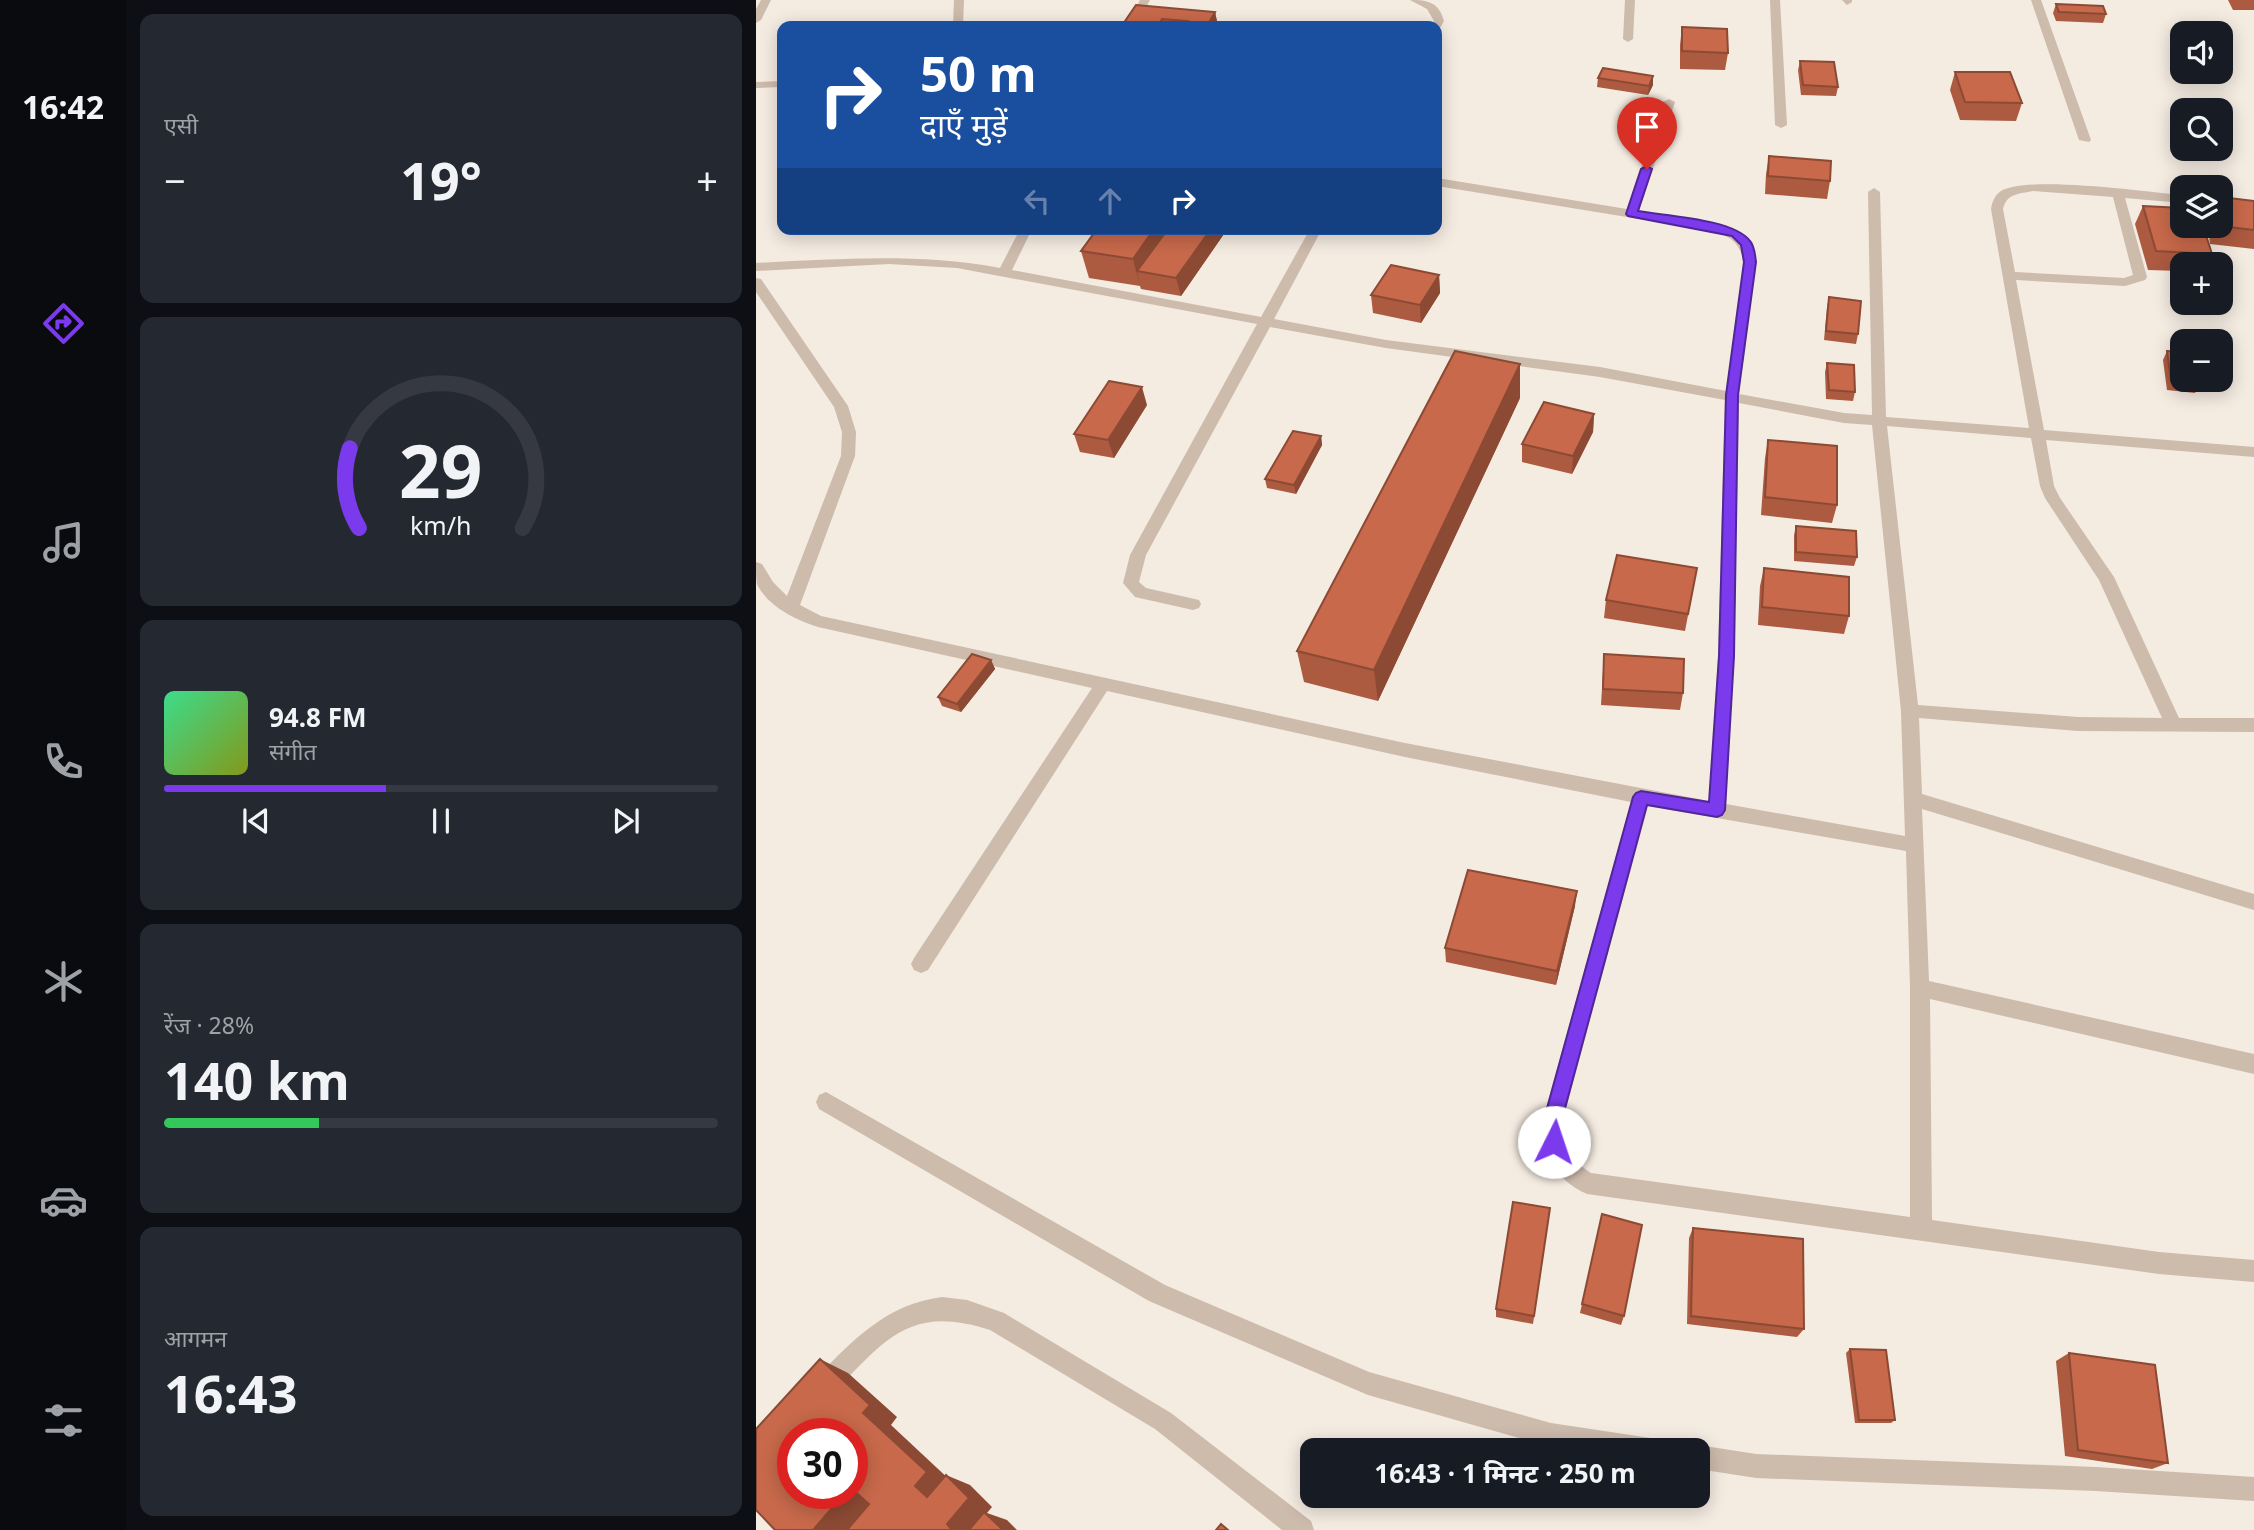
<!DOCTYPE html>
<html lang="hi">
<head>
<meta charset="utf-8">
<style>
	body { margin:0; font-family:"Noto Sans","Noto Sans Devanagari",sans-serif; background:#242831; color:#f1f3f6; height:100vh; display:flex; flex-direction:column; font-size:26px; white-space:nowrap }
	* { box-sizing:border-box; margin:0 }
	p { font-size:23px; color:#9ea1a6 }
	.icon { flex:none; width:38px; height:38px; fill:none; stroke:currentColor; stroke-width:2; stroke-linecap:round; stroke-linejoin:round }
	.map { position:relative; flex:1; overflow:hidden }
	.panel { display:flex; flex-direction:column; gap:14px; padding:14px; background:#0d0f14; width:630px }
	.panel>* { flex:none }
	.top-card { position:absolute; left:21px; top:21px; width:665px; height:214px; border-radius:14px; box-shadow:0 4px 18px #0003; background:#1a4fa0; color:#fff; overflow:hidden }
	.fabs { position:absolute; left:1414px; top:21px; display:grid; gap:14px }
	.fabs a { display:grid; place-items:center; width:63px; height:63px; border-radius:14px; background:#171b24; box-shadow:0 4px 18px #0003; font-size:35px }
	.speed { position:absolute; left:21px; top:1418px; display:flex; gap:14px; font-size:35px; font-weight:700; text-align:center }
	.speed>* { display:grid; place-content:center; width:91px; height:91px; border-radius:50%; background:#171b24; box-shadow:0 4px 18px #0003; line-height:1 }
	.speed .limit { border:10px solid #d22; background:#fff; color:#111 }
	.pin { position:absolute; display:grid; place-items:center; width:60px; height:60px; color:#fff; margin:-72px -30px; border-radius:50% 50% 50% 0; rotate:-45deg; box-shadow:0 0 7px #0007 }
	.pin .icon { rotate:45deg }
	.me { position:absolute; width:77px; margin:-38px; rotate:4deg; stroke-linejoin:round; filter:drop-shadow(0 0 5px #0008) }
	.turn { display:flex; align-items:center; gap:24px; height:147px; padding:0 28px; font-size:32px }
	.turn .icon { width:91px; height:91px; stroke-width:2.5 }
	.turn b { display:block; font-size:49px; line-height:60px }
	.lanes { display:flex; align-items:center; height:66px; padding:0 28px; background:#0003; justify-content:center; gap:35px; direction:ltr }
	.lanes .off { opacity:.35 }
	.big { font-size:52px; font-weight:700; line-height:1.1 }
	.panel .tile { flex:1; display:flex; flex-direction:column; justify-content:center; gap:10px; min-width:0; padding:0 24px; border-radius:14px; background:#242831 }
	.panel .dial { align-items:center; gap:0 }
	.dial svg { height:182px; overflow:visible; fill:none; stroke:#363941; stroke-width:7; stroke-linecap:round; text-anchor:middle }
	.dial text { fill:#f1f3f6; stroke:none }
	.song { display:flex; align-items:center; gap:21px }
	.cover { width:84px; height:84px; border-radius:10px; background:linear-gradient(135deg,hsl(150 70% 55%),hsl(70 70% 35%)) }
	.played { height:7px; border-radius:4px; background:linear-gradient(90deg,#7c3aed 40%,#363941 40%) }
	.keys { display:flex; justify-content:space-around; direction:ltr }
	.heat { display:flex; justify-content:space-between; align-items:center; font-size:38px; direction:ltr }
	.charge { height:10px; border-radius:5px; background:linear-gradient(90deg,#34c759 28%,#363941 0) }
	.trip { position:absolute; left:544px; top:1438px; width:410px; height:70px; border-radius:14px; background:#171b24; box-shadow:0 4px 18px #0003; font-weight:700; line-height:70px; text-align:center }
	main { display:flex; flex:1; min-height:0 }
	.tabs { display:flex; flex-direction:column; width:126px; justify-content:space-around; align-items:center; background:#090b0e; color:#9ea1a6 }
	.tabs .icon { width:49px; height:49px }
	.tabs .current { color:#7c3aed }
	.tabs b { font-size:32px; color:#f1f3f6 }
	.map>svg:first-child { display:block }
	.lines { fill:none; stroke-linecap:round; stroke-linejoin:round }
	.minor { fill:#cdbbac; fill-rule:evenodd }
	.wall { fill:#ac5a40 }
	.shaded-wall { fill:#8c4a34 }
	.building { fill:#c8694b; stroke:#8c4a34; stroke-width:2 }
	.route { fill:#7c3aed; stroke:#51269a; stroke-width:2 }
</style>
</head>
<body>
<main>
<nav class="tabs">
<b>16:42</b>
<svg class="icon current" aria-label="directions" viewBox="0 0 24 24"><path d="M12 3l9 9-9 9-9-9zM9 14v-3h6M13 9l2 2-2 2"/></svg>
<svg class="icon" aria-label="music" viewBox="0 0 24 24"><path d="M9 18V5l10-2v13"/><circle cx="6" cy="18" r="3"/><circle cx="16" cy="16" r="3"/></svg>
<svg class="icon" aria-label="phone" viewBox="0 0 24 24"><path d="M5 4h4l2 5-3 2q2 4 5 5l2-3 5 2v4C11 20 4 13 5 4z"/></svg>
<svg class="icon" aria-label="climate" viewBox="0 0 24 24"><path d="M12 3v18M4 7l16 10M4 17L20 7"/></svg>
<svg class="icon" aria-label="car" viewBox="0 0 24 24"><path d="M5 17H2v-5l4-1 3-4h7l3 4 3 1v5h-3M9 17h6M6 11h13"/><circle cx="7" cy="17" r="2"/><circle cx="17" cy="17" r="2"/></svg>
<svg class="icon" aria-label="filters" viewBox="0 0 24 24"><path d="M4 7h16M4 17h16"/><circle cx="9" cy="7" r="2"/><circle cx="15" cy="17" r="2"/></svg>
</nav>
<section class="panel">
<div class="tile"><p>एसी</p>
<div class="heat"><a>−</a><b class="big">19°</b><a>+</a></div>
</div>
<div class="tile dial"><svg viewBox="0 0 100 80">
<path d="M14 69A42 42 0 1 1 86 69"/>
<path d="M14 69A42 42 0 0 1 10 34" stroke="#7c3aed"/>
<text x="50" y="56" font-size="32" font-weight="700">29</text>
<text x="50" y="72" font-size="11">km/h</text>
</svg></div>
<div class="tile">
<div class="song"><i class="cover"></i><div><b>94.8 FM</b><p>संगीत</p></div></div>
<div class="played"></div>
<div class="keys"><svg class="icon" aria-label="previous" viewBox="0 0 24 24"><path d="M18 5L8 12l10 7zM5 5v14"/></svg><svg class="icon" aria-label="pause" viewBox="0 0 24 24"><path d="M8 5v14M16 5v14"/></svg><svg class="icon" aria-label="next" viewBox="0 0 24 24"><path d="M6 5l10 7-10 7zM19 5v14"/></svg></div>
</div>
<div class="tile"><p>रेंज · 28%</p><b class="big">140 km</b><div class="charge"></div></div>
<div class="tile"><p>आगमन</p><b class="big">16:43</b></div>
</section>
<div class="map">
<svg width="1498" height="1530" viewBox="0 0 1498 1530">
	<rect width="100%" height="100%" fill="#f4ebe1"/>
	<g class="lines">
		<!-- minor -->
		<path class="minor" d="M 5,0 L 15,0 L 5,20 L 0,23 L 0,9 Z
			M 198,0 L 208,0 L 207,26 L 197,26 Z
			M 384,0 L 394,0 L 380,26 L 370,26 Z
			M 654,0 C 672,0 683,2 688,21 L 684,28 L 675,26 L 678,21 L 671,9 Z
			M 869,0 L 879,0 L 877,39 L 872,42 L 867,39 Z
			M 1014,0 L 1024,0 L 1031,125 L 1025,128 L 1019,125 Z
			M 1086,0 L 1096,0 L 1096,2 L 1091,5 Z
			M 1275,0 L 1285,0 L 1335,140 L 1333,142 L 1323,140 Z
			M 26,81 L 26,87 L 0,88 L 0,82 Z
			M 913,99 L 919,102 L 883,211 L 973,228 C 990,234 996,245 1000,262 L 983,394 L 1088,413 L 1116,415 L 1112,192 L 1118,188 L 1124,192 L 1130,417 L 1273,428 L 1235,209 C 1236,202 1239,195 1245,191 C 1273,175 1390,192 1426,195 L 1426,203 L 1369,198 L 1391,277 L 1389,280 L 1369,286 L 1260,280 L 1288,430 L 1498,447 L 1498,457 L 1290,440 L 1298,486 L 1304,498 L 1358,577 L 1423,718 L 1498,718 L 1498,732 L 1322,731 L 1163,718 L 1166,794 L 1498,894 L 1498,910 L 1166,809 L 1173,981 L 1498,1054 L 1498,1074 L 1174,999 L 1176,1220 L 1403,1252 L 1498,1260 L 1498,1282 L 1403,1274 L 831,1194 C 794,1178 788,1149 789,1112 L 875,802 L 649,757 L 351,691 L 172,970 L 165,973 L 158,970 L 155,964 L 158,958 L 336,688 L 62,627 C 40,620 12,607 1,584 C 0,578 0,569 0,562 L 6,564 L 17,582 L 31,596 L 85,456 L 86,432 L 78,407 L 0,292 L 0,278 L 5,279 L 92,406 L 100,432 L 99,456 L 44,605 L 65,616 L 649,743 L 953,801 L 962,656 L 969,400 L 844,377 L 630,348 L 514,327 L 390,555 L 383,582 L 390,588 L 443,600 L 445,604 L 443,608 L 437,610 L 379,597 L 367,583 L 374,555 L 501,324 L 201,268 L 133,264 L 0,271 L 0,263 C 83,259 162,253 244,268 L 264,229 L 276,229 L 256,270 L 505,317 L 554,229 L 566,229 L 518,319 L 630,340 L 844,367 L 970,391 L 988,262 C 983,240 972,235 951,230 L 681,186 L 681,178 L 871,209 L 907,102 ZM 1277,191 L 1357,197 L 1377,275 L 1368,278 L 1259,272 L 1247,209 C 1251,193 1263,194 1277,191 ZM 983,403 L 1088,423 L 1116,425 L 1145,711 L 1149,836 L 970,804 L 978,656 ZM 1131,426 L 1275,438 L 1284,486 L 1289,498 L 1343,580 L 1406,718 L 1322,717 L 1162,705 ZM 892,806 L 1150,851 L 1154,988 L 1154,1217 L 835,1173 C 807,1154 809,1143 809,1112 Z
			M 70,1092 L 409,1285 L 613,1372 L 795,1423 L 901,1439 L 909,1443 L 913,1451 L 821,1451 L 795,1447 L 612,1395 L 393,1301 L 63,1109 L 60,1102 L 63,1095 Z
			M 186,1297 L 211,1300 L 248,1313 L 415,1413 L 555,1521 L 558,1530 L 526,1530 L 399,1429 L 234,1330 C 154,1304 130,1339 77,1393 L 69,1397 L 61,1393 L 57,1385 L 61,1377 C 98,1339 131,1304 186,1297 Z
			M 942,1445 L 1000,1454 L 1340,1467 L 1498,1477 L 1498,1501 L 1340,1491 L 1000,1478 L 942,1469 L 942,1451 L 933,1451 Z"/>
	</g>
	<!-- wall -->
	<path class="wall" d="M 1472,0 L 1498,0 L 1498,10 L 1477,10 Z
		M 1300,4 L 1350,14 L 1347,23 L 1300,21 L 1297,13 Z
		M 459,12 L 462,26 L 368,26 L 367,24 Z
		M 926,27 L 972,53 L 969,70 L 924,69 L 924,45 Z
		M 1044,61 L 1082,87 L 1080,96 L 1045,95 L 1042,70 Z
		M 1199,72 L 1266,103 L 1260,121 L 1204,120 L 1194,90 Z
		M 897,76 L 897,85 L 892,95 L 841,87 L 842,78 Z
		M 1013,156 L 1074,181 L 1071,199 L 1009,194 L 1010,174 Z
		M 1498,201 L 1498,249 L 1454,244 L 1452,226 L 1465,226 Z
		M 1387,206 L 1456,254 L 1451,264 L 1426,264 L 1426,271 L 1392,270 L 1379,224 Z
		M 470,231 L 425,296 L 385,289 L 384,286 L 333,278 L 325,251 Z
		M 683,275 L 684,293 L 665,323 L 617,313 L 615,295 Z
		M 1073,297 L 1102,334 L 1100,344 L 1068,340 L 1071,307 Z
		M 1411,351 L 1444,384 L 1439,393 L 1411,390 L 1407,360 Z
		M 1071,363 L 1099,392 L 1097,401 L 1070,399 L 1069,372 Z
		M 764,398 L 622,701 L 548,682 L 541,651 Z
		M 391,405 L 358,458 L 324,452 L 318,434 Z
		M 838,414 L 837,432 L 816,474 L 766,462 L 766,444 Z
		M 565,436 L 566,445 L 540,494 L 511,488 L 509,479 Z
		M 1012,440 L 1081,505 L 1076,523 L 1005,515 L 1009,458 Z
		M 1040,526 L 1101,557 L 1098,566 L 1038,561 L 1038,535 Z
		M 941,568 L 929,631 L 848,618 L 850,600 Z
		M 1008,568 L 1093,616 L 1088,634 L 1002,625 L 1004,586 Z
		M 848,654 L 927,693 L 924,710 L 845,705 Z
		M 235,660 L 239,669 L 205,712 L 186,706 L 182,697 Z
		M 819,906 L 800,985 L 690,962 L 689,948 Z
		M 794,1208 L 777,1324 L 740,1317 L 740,1309 Z
		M 846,1214 L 868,1316 L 865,1325 L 824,1313 Z
		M 937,1228 L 1048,1329 L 1041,1337 L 931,1324 L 933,1238 Z
		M 1094,1349 L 1139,1420 L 1135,1423 L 1099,1423 L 1090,1353 Z
		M 1313,1353 L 1412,1463 L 1396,1469 L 1309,1456 L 1300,1361 Z"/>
	<!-- shaded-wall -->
	<path class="shaded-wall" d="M 459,12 L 462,26 L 451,26 Z
		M 406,19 L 408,26 L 402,26 Z
		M 897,76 L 897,85 L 892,95 L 893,86 Z
		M 398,229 L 422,229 L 381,271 L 384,286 L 377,259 Z
		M 455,229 L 470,229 L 470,231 L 425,296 L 420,278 Z
		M 683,275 L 684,293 L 665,323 L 664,305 Z
		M 764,364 L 764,398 L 622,701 L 618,670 Z
		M 386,387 L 391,405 L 358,458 L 352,440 Z
		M 838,414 L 837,432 L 816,474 L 817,456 Z
		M 565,436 L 566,445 L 540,494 L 538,485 Z
		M 235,660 L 239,669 L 205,712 L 201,704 Z
		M 821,891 L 819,906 L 800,985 L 801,971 Z
		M 64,1359 L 92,1373 L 141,1417 L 135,1425 L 196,1482 L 171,1497 L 159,1486 L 107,1413 Z
		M 190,1475 L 214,1485 L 236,1507 L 231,1513 L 251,1520 L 261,1530 L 196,1530 L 191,1524 Z
		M 96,1488 L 122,1496 L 94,1530 L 57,1530 L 89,1493 L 96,1493 Z"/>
	<!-- building -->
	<path class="building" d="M 1300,4 L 1347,6 L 1350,14 L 1303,12 Z
		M 380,5 L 459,12 L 451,26 L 429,26 L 432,21 L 406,19 L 402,26 L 367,24 Z
		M 926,27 L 971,29 L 972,53 L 926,51 Z
		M 1044,61 L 1078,62 L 1082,87 L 1047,85 Z
		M 847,68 L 897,76 L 893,86 L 842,78 Z
		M 1199,72 L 1254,72 L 1266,103 L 1209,102 Z
		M 1013,156 L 1075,161 L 1074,181 L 1012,176 Z
		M 1465,197 L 1498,201 L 1498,230 L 1464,226 Z
		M 1387,206 L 1426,208 L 1426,226 L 1447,226 L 1456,254 L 1400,251 Z
		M 341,229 L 398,229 L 377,259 L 325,251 Z
		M 412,229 L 455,229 L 420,278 L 381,271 Z
		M 635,265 L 683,275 L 664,305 L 615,295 Z
		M 1073,297 L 1105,301 L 1102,334 L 1070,331 Z
		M 699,351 L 764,364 L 618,670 L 541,651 Z
		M 1411,351 L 1426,352 L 1426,380 L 1443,380 L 1444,384 L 1415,380 Z
		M 1071,363 L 1098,365 L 1099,392 L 1073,390 Z
		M 353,381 L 386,387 L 352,440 L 318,434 Z
		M 788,402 L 838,414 L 817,456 L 766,444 Z
		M 537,431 L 565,436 L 538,485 L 509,479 Z
		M 1012,440 L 1081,446 L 1081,505 L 1009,497 Z
		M 1040,526 L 1100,531 L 1101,557 L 1040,552 Z
		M 861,555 L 941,568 L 932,614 L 850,600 Z
		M 1008,568 L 1093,577 L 1093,616 L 1006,607 Z
		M 216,654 L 235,660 L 201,704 L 182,697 Z
		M 848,654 L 928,659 L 927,693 L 847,689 Z
		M 712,870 L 821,891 L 801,971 L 689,948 Z
		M 757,1202 L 794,1208 L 778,1316 L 740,1309 Z
		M 846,1214 L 886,1225 L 868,1316 L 826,1304 Z
		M 937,1228 L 1047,1239 L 1048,1329 L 935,1316 Z
		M 1094,1349 L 1130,1350 L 1139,1420 L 1103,1420 Z
		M 1313,1353 L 1399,1365 L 1412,1463 L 1322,1450 Z
		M 64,1359 L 114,1405 L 107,1413 L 171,1472 L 159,1486 L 171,1497 L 190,1475 L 213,1498 L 191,1524 L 196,1530 L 91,1530 L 113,1504 L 96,1489 L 96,1433 L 37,1433 L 37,1493 L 89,1493 L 57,1530 L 19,1530 L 0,1510 L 0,1429 Z
		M 228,1512 L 247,1530 L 213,1530 Z
		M 465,1524 L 472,1530 L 460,1530 Z"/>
	<!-- route -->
	<path class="route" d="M 891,166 L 896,169 L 882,211 C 910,216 978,219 994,241 C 999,247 999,256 1000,262 L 982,395 L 978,656 L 969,810 L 966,815 L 961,817 L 891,805 L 808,1112 L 808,1142 L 805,1149 L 798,1152 L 791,1149 L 788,1142 L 790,1112 L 877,797 L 880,793 L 885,791 L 953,802 L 963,656 L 970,395 L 988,262 L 985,245 L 976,236 L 872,216 L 870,214 L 885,169 Z"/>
</svg>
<div class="fabs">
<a><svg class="icon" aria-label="sound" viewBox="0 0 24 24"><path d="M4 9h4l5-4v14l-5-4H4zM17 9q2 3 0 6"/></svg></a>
<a><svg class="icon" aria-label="search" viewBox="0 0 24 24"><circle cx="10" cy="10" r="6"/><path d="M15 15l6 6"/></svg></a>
<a><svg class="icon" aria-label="layers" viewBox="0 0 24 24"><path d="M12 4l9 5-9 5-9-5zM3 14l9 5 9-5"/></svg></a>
<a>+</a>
<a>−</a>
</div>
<div class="speed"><div class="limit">30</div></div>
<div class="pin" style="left:891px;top:169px;background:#d93025"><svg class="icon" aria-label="arrive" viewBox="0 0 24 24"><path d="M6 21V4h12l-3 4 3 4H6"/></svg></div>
<svg class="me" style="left:798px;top:1142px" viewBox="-20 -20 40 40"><circle r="19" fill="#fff"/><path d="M0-13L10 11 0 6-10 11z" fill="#7c3aed"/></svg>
<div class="trip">16:43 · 1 मिनट · 250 m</div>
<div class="top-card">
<div class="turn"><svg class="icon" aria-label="right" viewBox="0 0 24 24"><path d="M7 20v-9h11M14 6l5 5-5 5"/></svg><div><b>50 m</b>दाएँ मुड़ें</div></div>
<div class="lanes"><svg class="icon off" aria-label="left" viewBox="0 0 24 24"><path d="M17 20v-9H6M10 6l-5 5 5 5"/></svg><svg class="icon off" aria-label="ahead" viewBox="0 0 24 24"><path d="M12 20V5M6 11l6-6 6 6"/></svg><svg class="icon" aria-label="right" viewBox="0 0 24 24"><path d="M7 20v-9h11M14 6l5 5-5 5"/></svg></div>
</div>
</div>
</main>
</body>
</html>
